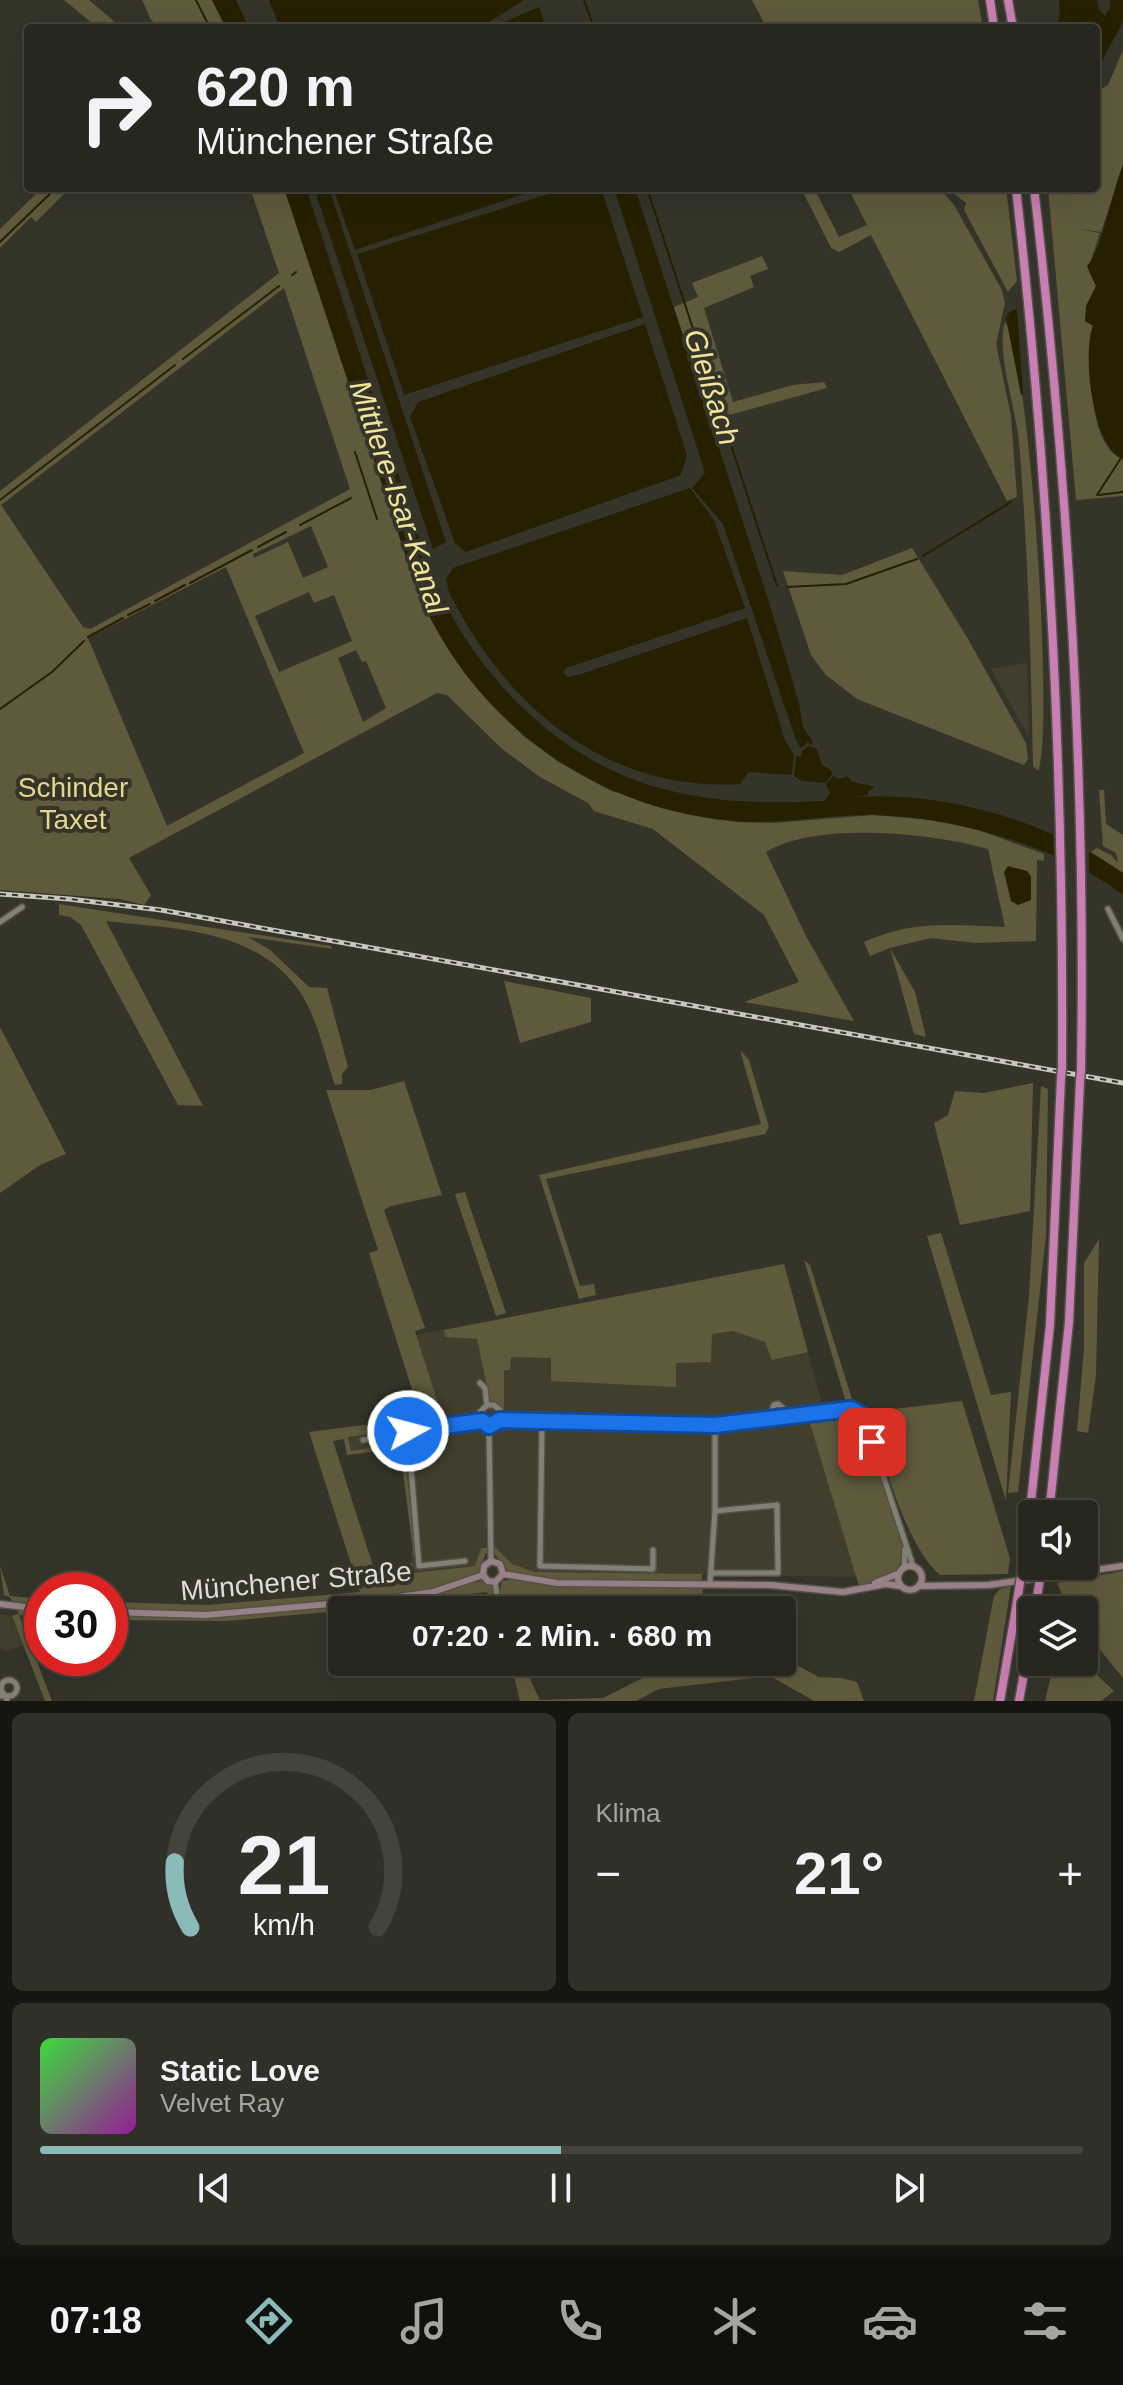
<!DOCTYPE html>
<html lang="de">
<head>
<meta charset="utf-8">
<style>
	body { margin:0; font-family:Arial,sans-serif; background:#302f28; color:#f1f3f6; height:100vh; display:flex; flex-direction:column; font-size:30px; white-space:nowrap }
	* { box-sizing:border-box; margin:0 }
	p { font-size:26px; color:#a5a5a4 }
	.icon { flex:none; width:44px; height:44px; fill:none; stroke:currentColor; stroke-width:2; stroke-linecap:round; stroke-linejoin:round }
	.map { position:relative; height:1701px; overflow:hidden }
	.sheet { display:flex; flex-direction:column; gap:12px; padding:12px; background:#161511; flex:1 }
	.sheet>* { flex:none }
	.top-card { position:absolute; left:24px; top:24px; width:1076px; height:168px; border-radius:8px; box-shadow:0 8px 32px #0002,0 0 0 2px #44443d; background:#28271f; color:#f1f3f6; overflow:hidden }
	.controls { position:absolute; left:1018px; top:1500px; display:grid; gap:16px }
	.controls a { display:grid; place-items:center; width:80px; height:80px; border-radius:8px; background:#28271f; box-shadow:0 8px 32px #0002,0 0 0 2px #44443d; font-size:40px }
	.speed { position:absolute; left:24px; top:1572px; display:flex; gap:16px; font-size:40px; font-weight:700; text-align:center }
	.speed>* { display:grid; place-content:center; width:104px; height:104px; border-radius:50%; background:#28271f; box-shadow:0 8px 32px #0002,0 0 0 2px #44443d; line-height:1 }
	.speed .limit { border:12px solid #d22; background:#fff; color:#111 }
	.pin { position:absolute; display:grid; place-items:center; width:68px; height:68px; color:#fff; margin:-34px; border-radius:16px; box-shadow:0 4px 12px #0006 }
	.me { position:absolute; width:88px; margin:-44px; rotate:83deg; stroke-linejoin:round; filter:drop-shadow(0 0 6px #0008) }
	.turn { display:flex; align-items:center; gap:28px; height:168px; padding:0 40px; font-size:36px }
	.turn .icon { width:104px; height:104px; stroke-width:2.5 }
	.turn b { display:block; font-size:56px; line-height:68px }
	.big { font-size:60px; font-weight:600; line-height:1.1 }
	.sheet .card { flex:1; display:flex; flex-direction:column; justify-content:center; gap:12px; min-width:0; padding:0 28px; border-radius:12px; background:#302f28 }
	.sheet .dial { align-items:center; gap:0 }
	.dial svg { height:208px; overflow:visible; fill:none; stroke:#44443d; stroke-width:7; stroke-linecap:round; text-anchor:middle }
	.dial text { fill:#f1f3f6; stroke:none }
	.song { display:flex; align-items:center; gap:24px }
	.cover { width:96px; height:96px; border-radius:12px; background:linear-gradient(135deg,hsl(120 70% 55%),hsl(300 70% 35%)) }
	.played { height:8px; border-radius:4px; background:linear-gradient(90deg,#8bbbb9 50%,#44443d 50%) }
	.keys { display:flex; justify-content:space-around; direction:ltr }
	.heat { display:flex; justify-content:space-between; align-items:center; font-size:44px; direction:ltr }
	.sheet .tiles { flex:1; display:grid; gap:12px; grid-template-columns:1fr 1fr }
	.card:last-child { grid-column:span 2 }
	.trip { position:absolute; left:328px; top:1596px; width:468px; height:80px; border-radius:8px; background:#28271f; box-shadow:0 8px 32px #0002,0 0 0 2px #44443d; font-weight:600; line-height:80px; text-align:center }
	.tabs { display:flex; height:128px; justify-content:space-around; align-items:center; background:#10100c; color:#a5a5a4 }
	.tabs .icon { width:56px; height:56px }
	.tabs .active { color:#8bbbb9 }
	.tabs b { font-size:36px; color:#f1f3f6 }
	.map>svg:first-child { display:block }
	.built { fill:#413e2d }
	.green { fill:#5f5a3c; fill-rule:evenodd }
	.water { fill:#262000 }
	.pier { fill:#353429 }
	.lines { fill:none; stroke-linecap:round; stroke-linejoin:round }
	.stream { stroke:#262000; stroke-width:2 }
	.street-casing { stroke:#535149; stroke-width:8 }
	.secondary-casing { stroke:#535149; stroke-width:9 }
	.highway-casing { stroke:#535149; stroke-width:11 }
	.street { stroke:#828074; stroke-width:5 }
	.secondary { stroke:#978086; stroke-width:6 }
	.highway { stroke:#c97fb1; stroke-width:8 }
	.rail-casing { stroke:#c9c8c0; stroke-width:5 }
	.rail { stroke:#353429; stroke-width:2; stroke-dasharray:6; stroke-linecap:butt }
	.highway-bridge-casing { stroke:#535149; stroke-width:11; stroke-linecap:butt }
	.highway-bridge { stroke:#c97fb1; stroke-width:8 }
	.route-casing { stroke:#114b97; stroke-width:20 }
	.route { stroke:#1a73e8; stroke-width:14 }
	.labels { text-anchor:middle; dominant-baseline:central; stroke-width:8; stroke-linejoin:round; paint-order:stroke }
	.park-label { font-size:28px; fill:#e3d68c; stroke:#353429 }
	.street-label { font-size:28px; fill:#deddd6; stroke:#353429 }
	.water-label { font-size:30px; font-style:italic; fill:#f1e499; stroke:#353429 }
</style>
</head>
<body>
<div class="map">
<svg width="1123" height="1701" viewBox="0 0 1123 1701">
	<rect width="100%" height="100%" fill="#353429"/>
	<!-- built -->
	<path class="built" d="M 1027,663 L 1029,728 L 1028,736 L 991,669 Z
		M 784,1264 L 825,1415 L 808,1418 L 857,1577 L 535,1572 L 512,1564 L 496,1548 L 481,1548 L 475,1566 L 413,1573 L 411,1557 L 416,1548 L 401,1445 L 350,1453 L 345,1432 L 442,1419 L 416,1335 Z
		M 0,1614 L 12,1616 L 24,1645 L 5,1652 L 0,1646 Z"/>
	<!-- green -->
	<path class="green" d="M 64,0 L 89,0 L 122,28 L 98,28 Z
		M 142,0 L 212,0 L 226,28 L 161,28 L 151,20 Z
		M 752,0 L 978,0 L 983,28 L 767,28 Z
		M 1123,50 L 1123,165 L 1101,232 L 1077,229 L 1100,233 L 1088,269 L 1096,286 C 1094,292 1090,297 1089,303 C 1088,311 1093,320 1093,327 C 1091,358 1085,445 1123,459 L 1123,496 L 1076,500 L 1048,188 L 1096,188 L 1096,92 L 1108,85 Z
		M 42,188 L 70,188 L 36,222 L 31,217 L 0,248 L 0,229 Z
		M 250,188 L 284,188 L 412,575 L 434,625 L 464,672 L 494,706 L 522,735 L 557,761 L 611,791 L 736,822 L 773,823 L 873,815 L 932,820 L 965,825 L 1044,854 L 1044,861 L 1037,860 L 1036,941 L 975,943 L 931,938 L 890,948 L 915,992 L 926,1037 L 914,1034 L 890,948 L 870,956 L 864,942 C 913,920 953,925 1005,927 L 988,849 C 932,833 816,821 766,852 L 806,936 L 854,1021 L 744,1002 L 799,982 L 764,915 L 653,829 L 594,811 L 588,803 L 540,777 L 501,748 L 447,695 L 437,693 L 129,858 L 151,895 L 144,905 L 120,899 L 0,890 L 0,491 L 279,273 ZM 284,288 L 350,489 L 90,629 L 83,627 L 1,505 ZM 311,526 L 328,567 L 303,578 L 288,542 L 254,558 L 253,554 ZM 226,567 L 304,753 L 167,826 L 88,638 ZM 309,592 L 314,603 L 334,595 L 352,641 L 279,672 L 255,616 ZM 356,650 L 362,662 L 366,661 L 386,708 L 363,722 L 338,658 Z
		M 801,188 L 814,188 L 839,237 L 867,225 L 848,188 L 939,188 L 954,205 L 1002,290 L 1005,303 L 996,344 L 1011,416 L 1017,497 L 1007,501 L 871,235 L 839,252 L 831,248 Z
		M 947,188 L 1006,188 L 1017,281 L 1008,292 L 964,210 L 966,203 Z
		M 762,256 L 768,269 L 750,276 L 754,287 L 704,308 L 733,402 L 793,385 L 824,382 L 827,388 L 711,420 L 674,307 L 698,297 L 692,283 Z
		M 1005,322 C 1029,351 1055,730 1038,771 L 1033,766 C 1031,658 1028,550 1019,442 C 1016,408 996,353 1005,322 Z
		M 912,548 L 968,639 L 1026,743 L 1028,759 L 1024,765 L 857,699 L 826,675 L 811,655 L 783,571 L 842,575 Z
		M 1099,790 L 1104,790 L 1106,824 L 1123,835 L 1123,873 L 1091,852 L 1097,848 L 1111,855 L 1118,863 L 1116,853 L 1103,846 Z
		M 59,904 L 331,946 L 332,949 L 248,937 L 270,950 L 309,987 L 327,988 L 348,1067 L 342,1074 L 342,1084 L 335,1085 C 324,1054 317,1014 297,988 C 253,928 173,929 106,921 L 203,1106 L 178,1105 L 81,925 L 70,917 L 59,915 Z
		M 504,981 L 591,998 L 591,1022 L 520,1043 Z
		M 0,1027 L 66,1154 L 40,1165 L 0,1193 Z
		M 740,1050 L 749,1060 L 769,1127 L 765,1134 L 546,1179 L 580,1286 L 594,1284 L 596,1295 L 579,1299 L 539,1175 L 761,1124 Z
		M 404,1081 L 442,1195 L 391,1206 L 384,1210 L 425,1328 L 415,1331 L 443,1419 L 433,1425 L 348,1437 L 351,1451 L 403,1443 L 416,1549 L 411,1557 L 413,1550 L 402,1465 L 385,1450 L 347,1455 L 344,1439 L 333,1441 L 374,1569 L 412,1563 L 414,1573 L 475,1566 L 481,1548 L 496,1548 L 512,1564 L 535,1572 L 702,1574 L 703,1598 L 505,1595 L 508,1610 L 495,1610 L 487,1592 L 351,1610 L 227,1621 L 110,1620 L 110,1602 L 207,1605 L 360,1592 L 309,1432 L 436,1416 L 432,1413 L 420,1415 L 369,1253 L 378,1250 L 326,1090 L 371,1090 ZM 493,1552 L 507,1570 L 515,1573 L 515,1579 L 502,1581 L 500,1591 L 495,1592 L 493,1585 L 482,1581 L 474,1583 L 471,1577 L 479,1572 L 486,1553 Z
		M 1033,1083 L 1030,1211 L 960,1225 L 934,1123 L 948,1115 L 955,1091 L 984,1093 Z
		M 1041,1086 L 1048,1089 L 1046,1235 L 1018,1492 L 1008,1493 L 1029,1296 Z
		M 465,1192 L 506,1313 L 496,1316 L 455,1194 Z
		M 941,1233 L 991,1395 L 1011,1392 L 1006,1501 L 927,1236 Z
		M 1099,1239 L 1096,1375 L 1088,1433 L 1077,1431 L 1084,1348 L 1084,1263 Z
		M 804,1260 L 810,1265 L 852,1399 L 845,1399 Z
		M 784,1264 L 808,1352 L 772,1360 L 765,1342 L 733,1331 L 712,1334 L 711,1362 L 676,1363 L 676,1387 L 551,1381 L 551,1358 L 511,1357 L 510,1370 L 504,1370 L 504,1409 L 490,1400 L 477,1339 L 445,1337 L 444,1330 Z
		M 962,1401 L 1010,1558 L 1008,1574 L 940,1575 C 904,1544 884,1458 868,1412 Z
		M 849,1411 L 856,1414 L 866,1430 L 903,1548 C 902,1578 884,1578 859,1586 L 808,1417 Z
		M 0,1566 L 10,1596 L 42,1599 L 42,1617 L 19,1615 L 52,1701 L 45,1701 L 12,1616 L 19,1614 L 10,1597 L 4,1595 Z
		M 1123,1571 L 1123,1678 L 1084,1630 L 1084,1610 L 1069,1610 L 1057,1583 Z
		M 1011,1586 L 993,1701 L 974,1701 L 994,1596 L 1000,1589 Z
		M 782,1657 L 819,1677 L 841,1678 L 857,1682 L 864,1701 L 814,1701 L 770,1676 L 659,1689 L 636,1701 L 520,1701 L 510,1662 L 522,1662 L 540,1700 L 603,1698 L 674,1662 L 782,1662 Z
		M 1054,1662 L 1083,1662 L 1114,1691 L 1101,1701 L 1045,1701 Z"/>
	<!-- water -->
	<path class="water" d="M 212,0 L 236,0 L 249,28 L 226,28 Z
		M 269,0 L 524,0 L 479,28 L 280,28 Z
		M 1059,0 L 1097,0 L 1098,8 L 1105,16 L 1111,6 L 1110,0 L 1123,0 L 1123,22 L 1096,72 L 1096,28 L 1056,28 L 1060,14 Z
		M 539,7 L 546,28 L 490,28 Z
		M 1123,165 L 1123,459 C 1092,447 1082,353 1093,326 L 1085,321 L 1086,306 L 1096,286 L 1087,266 C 1103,248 1112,191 1123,165 Z
		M 284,188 L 306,188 C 335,276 363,365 392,453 C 409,506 424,563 450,612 C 466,643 487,670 510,695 C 601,790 697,808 824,801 L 830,794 L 826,784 L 829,780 L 832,782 L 830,780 L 833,776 L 839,779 L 847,776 L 853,782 L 875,787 L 868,791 L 868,795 L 854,797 C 945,791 1048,821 1123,873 L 1123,895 C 1062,847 950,816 873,815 C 827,814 781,825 734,821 C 608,811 494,737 434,625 C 425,609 419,591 412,575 Z
		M 314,188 L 329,188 L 446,542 L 433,549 Z
		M 333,188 L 542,188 L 355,250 Z
		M 568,188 L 602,191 L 643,317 L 404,395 L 357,254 Z
		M 614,188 L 635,188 L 773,615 L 799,703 L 803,727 L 813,742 L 810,745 L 808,742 L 801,748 L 796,740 L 723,524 L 692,488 L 705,473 Z
		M 1017,309 L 1023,394 L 1021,395 L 1006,318 L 1010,311 Z
		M 645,324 L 687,455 L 681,475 L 466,552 L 455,543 L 410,417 L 418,402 Z
		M 690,488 L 714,520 L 745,608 L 566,668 L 563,673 L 568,677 L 581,674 L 747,618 L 785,740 L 794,755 L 792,775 L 749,772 L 740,784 C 606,792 506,707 449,592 L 446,579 L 453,568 Z
		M 809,746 L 817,749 L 822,765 L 831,770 L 832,775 L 825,783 L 802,781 L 794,776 L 796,756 L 801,757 L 802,751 Z
		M 1008,866 L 1027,871 L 1031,877 L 1031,900 L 1018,905 L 1011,901 L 1004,872 Z"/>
	<!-- pier -->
	<path class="pier" d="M 1053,831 L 1089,847 L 1089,878 L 1054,862 Z"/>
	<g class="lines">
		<!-- stream -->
		<path class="stream" d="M 196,0 L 210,28
			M 584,0 L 594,28
			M 647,188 L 777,586
			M 0,242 L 56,188
			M 292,275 L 296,272
			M 183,359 L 279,286
			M 355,452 L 377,519
			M 1097,495 L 1121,458
			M 1099,495 L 1123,492
			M 0,500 L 175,365
			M 300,525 L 351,498
			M 258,547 L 286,532
			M 923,556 L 1011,502
			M 190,583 L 252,550
			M 787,587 L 846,584 L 917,559
			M 155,601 L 185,585
			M 128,615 L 150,604
			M 88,637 L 123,618
			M 0,709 L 52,672 L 84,641"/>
		<!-- street casing -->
		<g class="street-casing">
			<path id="street" d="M 1108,909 L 1123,939
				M 0,922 L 22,907
				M 480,1383 L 485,1388 L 487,1405
				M 487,1405 L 494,1405 L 500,1410 L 500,1420
				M 769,1417 L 774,1405 L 778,1404 L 784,1409 L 784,1415
				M 482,1421 L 480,1412 L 487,1405
				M 542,1422 L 540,1566 L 653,1569 L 653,1550
				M 489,1426 L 500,1420 L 715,1425 L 857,1410 L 864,1418 L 913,1566
				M 489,1426 L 491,1561
				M 363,1440 L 408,1434
				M 465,1561 L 419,1566 L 408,1431 L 482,1421 L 489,1426
				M 904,1567 L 905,1549
				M 711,1573 L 778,1573 L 777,1505 L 715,1511
				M 495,1582 L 499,1610
				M 710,1583 L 715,1511 L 715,1425
				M1 1688a8 8 0 1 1 16 0a8 8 0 1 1-16 0Z
				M 0,1696 L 5,1695 L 7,1701"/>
		</g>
		<!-- secondary casing -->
		<g class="secondary-casing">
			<path id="secondary" d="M898 1578a12 12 0 1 1 24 0a12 12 0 1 1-24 0Z
				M 503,1574 L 557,1583 L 770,1585 L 843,1592 L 886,1584 L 900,1586
				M 483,1575 L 484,1566 L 491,1561 L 500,1564 L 503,1574
				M 483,1575 L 488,1581 L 495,1582 L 503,1574
				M 875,1583 L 897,1574
				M 920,1586 L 989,1585 L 1123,1566
				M 0,1604 L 42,1609
				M 110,1612 L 206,1615 L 385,1599 L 433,1592 L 483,1575"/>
		</g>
		<!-- highway casing -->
		<g class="highway-casing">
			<path id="highway" d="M 990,0 L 994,28
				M 1008,0 L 1013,28
				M 1016,188 C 1049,481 1064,774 1062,1068
				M 1034,188 C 1068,481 1086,776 1081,1071
				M 1049,1514 L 1069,1322 L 1080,1081
				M 1027,1539 L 1050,1325 L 1061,1078
				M 1000,1701 L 1015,1614
				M 1019,1701 L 1032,1628"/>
		</g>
		<!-- street -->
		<use href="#street" class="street"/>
		<!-- secondary -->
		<use href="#secondary" class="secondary"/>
		<!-- highway -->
		<use href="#highway" class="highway"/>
		<!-- rail casing -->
		<g class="rail-casing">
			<path id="rail" d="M 0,894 L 69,899 L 161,910 L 1123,1083"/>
		</g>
		<!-- rail -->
		<use href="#rail" class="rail"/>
		<!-- highway-bridge casing -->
		<g class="highway-bridge-casing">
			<path id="highway-bridge" d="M 1061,1078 L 1062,1068
				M 1080,1081 L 1081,1071
				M 1035,1610 L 1042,1566
				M 1015,1614 L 1027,1539"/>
		</g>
		<!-- highway-bridge -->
		<use href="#highway-bridge" class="highway-bridge"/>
	</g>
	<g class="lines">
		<!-- route casing -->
		<g class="route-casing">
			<path id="route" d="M 408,1431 L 482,1421 L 489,1426 L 500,1420 L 715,1425 L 851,1409 L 862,1415 L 872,1442"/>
		</g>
		<!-- route -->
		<use href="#route" class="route"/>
	</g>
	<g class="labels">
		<!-- park labels -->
		<g class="park-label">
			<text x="73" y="787">Schinder<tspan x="73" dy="32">Taxet</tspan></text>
		</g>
		<!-- street labels -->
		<g class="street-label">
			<text transform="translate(296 1581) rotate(-5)">Münchener Straße</text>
		</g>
		<!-- water labels -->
		<g class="water-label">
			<text transform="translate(712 387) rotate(72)">Gleißach</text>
			<text transform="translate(399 497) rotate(71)">Mittlere-Isar-Kanal</text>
		</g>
	</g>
</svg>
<div class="controls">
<a><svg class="icon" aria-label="sound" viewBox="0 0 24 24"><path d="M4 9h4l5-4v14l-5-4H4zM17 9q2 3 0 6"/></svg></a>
<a><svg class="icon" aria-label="layers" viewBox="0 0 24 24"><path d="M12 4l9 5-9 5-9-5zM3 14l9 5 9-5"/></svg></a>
</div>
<div class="speed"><div class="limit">30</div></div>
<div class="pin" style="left:872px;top:1442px;background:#d93025"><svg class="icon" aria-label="arrive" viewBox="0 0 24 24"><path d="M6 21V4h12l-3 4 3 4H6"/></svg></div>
<svg class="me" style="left:408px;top:1431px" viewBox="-20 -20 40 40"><circle r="17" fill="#1a73e8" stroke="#fff" stroke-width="3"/><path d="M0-11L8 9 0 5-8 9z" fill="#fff"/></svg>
<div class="trip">07:20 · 2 Min. · 680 m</div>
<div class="top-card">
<div class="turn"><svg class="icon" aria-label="right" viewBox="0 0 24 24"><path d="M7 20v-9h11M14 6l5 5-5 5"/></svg><div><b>620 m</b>Münchener Straße</div></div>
</div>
</div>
<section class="sheet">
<div class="tiles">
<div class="card dial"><svg viewBox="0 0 100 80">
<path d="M14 69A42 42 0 1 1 86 69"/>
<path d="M14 69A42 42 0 0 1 8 44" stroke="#8bbbb9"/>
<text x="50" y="56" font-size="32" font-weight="700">21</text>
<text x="50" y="72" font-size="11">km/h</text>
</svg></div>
<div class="card"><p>Klima</p>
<div class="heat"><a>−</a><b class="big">21°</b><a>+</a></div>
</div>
<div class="card">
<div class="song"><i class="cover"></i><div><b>Static Love</b><p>Velvet Ray</p></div></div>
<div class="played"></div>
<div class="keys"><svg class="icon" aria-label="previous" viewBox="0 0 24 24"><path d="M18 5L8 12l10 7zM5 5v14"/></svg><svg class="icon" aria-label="pause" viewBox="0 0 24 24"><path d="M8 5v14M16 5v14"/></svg><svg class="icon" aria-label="next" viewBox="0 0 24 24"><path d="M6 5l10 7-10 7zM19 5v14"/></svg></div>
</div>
</div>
</section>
<nav class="tabs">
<b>07:18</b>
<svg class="icon active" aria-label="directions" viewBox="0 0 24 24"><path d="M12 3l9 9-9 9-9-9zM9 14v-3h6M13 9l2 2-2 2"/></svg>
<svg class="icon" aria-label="music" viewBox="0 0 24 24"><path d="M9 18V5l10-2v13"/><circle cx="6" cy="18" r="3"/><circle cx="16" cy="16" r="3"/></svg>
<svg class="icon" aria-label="phone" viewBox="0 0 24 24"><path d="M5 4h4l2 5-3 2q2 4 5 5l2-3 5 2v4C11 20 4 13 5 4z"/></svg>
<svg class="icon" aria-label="climate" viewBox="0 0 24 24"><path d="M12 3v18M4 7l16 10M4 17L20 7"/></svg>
<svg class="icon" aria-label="car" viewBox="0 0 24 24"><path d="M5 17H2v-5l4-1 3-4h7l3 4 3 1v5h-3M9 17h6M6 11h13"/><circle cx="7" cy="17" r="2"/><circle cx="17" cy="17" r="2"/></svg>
<svg class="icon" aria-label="filters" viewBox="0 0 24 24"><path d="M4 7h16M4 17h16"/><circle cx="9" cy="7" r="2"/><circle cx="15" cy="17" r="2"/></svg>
</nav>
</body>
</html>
